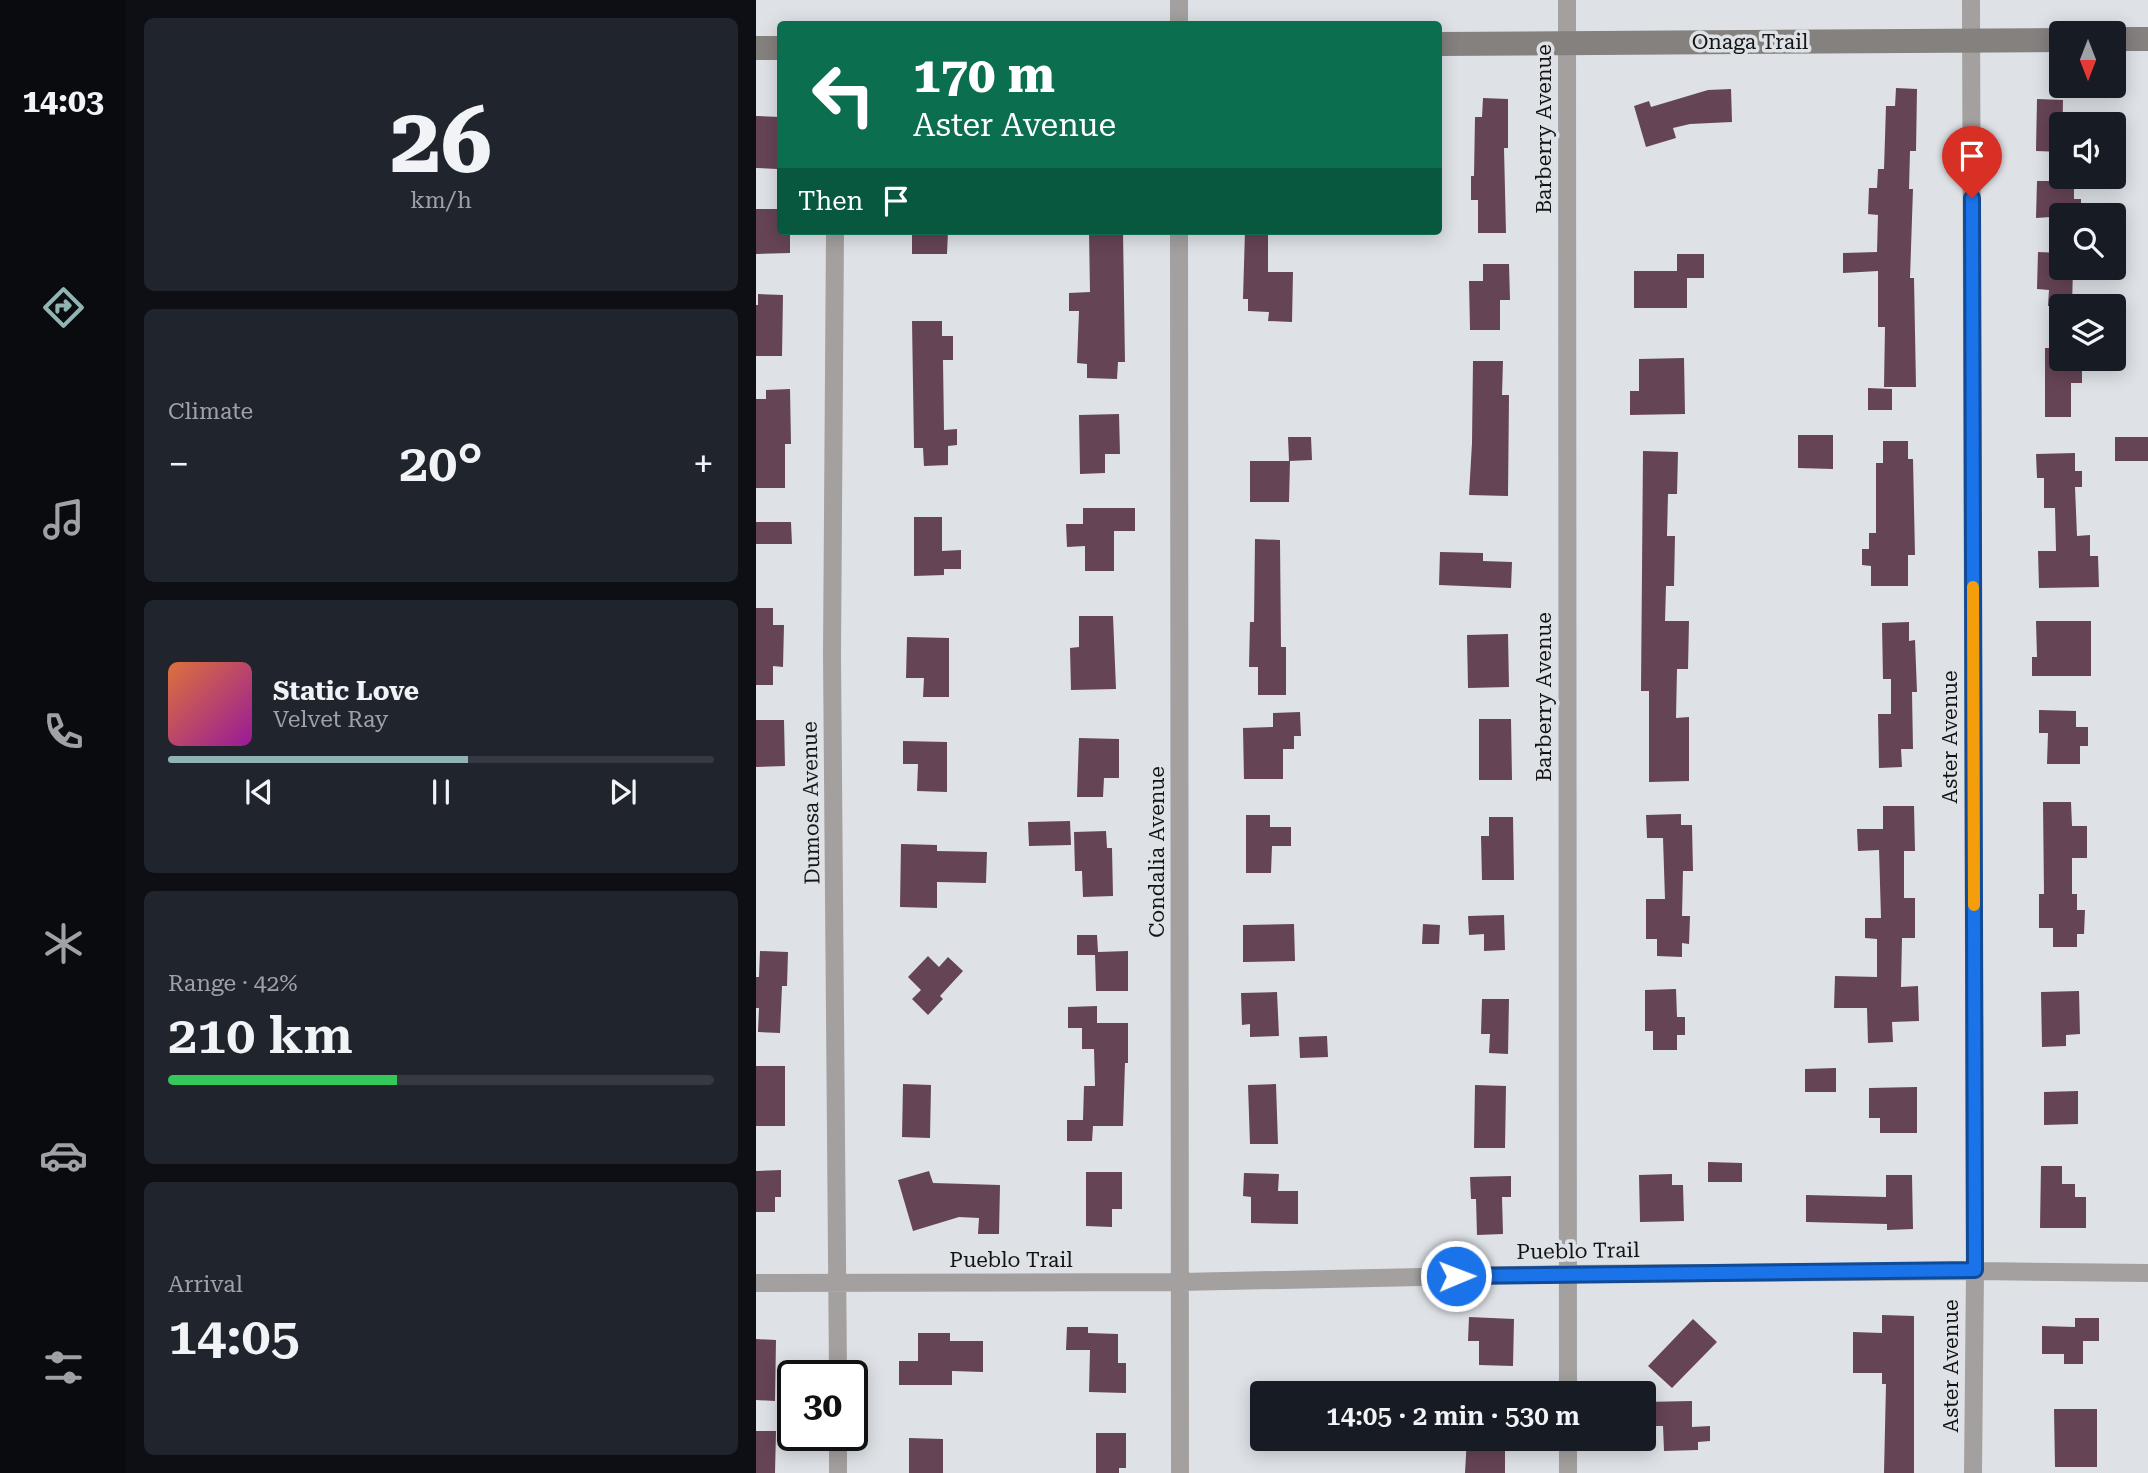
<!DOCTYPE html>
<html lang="en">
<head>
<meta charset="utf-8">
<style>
	body { margin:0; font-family:"Roboto Serif",serif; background:#20242c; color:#f1f3f6; height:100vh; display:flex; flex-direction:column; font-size:26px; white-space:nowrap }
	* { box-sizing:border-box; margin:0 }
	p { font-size:23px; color:#9ea1a6 }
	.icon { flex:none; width:38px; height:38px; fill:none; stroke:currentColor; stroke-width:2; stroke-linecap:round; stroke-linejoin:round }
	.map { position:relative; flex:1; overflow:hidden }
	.sheet { display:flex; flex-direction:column; gap:18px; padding:18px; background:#0d0f14; width:630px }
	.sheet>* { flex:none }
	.guide { position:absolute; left:21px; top:21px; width:665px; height:214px; border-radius:7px; box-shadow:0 4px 18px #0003; background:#0b6e4f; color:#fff; overflow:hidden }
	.needle { width:46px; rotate:180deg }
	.buttons { position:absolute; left:1293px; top:21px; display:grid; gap:14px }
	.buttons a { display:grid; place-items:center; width:77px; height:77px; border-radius:7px; background:#171b24; box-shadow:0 4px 18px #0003; font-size:35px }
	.speed { position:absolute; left:21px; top:1360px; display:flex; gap:14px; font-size:35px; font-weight:700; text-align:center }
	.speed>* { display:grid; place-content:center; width:91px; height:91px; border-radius:50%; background:#171b24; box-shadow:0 4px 18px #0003; line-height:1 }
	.speed .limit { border:4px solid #111; border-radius:10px; background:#fff; color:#111 }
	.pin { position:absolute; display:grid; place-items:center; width:60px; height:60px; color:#fff; margin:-72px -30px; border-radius:50% 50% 50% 0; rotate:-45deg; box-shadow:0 0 7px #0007 }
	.pin .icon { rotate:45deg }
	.me { position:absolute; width:77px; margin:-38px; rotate:89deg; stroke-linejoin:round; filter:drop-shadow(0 0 5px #0008) }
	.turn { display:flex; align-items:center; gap:24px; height:147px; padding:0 21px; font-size:32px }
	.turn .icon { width:91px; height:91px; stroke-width:2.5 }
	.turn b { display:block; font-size:49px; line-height:60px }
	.then { display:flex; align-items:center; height:66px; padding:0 21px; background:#0003; gap:14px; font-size:26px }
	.big { font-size:52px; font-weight:600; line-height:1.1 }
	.sheet .card { flex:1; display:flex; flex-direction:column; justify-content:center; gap:10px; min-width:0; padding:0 24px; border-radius:10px; background:#20242c }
	.sheet .dial { align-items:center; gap:0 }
	.dial b { font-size:91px; line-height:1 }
	.song { display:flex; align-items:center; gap:21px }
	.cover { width:84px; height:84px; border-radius:10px; background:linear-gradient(135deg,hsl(20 70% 55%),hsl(300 70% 35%)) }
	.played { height:7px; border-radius:4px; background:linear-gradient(90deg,#90b4b3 55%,#363941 55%) }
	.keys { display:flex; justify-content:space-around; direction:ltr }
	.heat { display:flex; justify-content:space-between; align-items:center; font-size:38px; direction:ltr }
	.charge { height:10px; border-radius:5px; background:linear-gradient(90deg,#34c759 42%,#363941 0) }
	.trip { position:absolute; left:494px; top:1381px; width:406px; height:70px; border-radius:7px; background:#171b24; box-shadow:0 4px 18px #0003; font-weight:600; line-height:70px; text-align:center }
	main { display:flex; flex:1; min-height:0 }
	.menu { display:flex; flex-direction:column; width:126px; justify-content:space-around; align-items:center; background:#090b0e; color:#9ea1a6 }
	.menu .icon { width:49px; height:49px }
	.menu .on { color:#90b4b3 }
	.menu b { font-size:32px; color:#f1f3f6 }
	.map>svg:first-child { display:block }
	.building { fill:#654455 }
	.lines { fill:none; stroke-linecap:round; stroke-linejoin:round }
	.street { stroke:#a3a09f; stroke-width:18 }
	.secondary { stroke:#85817f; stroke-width:24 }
	.route-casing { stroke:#114b97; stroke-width:18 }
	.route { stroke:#1a73e8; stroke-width:12 }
	.slow { stroke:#f59e0b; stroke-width:12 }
	.labels { text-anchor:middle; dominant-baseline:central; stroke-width:7; stroke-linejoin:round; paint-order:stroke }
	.street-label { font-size:21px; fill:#131416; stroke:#dee2e7 }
</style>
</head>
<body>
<main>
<nav class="menu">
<b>14:03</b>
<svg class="icon on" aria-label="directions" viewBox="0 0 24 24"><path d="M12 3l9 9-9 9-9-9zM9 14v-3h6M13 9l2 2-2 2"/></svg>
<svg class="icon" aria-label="music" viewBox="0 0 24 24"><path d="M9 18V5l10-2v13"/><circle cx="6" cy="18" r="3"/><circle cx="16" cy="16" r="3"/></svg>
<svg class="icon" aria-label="phone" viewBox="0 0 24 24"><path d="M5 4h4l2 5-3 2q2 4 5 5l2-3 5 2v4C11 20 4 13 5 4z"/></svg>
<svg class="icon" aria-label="climate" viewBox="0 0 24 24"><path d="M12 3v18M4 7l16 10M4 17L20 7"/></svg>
<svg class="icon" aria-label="car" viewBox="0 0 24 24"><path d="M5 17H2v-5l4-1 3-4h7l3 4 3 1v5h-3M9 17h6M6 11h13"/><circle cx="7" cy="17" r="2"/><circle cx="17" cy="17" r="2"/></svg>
<svg class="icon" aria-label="filters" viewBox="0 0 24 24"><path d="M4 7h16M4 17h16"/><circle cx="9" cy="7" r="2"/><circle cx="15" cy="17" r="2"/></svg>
</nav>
<section class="sheet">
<div class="card dial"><b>26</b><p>km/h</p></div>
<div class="card"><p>Climate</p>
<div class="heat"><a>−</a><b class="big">20°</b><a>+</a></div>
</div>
<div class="card">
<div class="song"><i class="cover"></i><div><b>Static Love</b><p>Velvet Ray</p></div></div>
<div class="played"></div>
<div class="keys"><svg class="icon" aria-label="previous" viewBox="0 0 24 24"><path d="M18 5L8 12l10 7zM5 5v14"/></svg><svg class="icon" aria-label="pause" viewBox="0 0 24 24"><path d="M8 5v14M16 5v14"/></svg><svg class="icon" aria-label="next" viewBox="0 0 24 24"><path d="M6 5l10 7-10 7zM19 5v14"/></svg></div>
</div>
<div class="card"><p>Range · 42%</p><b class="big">210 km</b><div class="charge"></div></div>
<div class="card"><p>Arrival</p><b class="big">14:05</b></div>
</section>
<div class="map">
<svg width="1392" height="1473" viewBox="0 0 1392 1473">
	<rect width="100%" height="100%" fill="#dee2e7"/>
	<!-- building -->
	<path class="building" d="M 1140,88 L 1161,89 L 1160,151 L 1154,151 L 1153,189 L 1157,189 L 1154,278 L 1158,278 L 1160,387 L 1128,387 L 1129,327 L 1122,327 L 1122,271 L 1087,273 L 1087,253 L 1121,252 L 1122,215 L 1112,214 L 1113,188 L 1121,188 L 1122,169 L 1128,169 L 1130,106 L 1139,106 Z
		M 975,89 L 976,122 L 934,124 L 917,128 L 920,138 L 890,147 L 878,106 L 893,101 L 895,107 L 952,90 Z
		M 727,98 L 752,99 L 752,148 L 748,148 L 750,233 L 722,233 L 722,200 L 715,200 L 715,176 L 718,176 L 719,117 L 726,117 Z
		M 1281,99 L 1307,100 L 1306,152 L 1280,151 Z
		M 0,116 L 24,117 L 22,169 L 0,168 Z
		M 1281,181 L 1318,181 L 1318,199 L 1325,199 L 1325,215 L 1280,218 Z
		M 0,209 L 24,209 L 24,231 L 34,231 L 34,253 L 0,254 Z
		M 156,231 L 192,231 L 191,254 L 156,254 Z
		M 333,231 L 367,231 L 369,362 L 362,362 L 361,379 L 331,378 L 331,364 L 321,363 L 323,311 L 313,311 L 313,293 L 334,292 Z
		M 489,231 L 512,231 L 512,272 L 537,272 L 536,322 L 512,321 L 513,312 L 492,311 L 492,299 L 487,299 Z
		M 1282,252 L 1306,253 L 1306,268 L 1317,268 L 1316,306 L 1292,306 L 1293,290 L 1281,289 Z
		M 921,254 L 948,254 L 948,278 L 931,278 L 931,308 L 878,308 L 878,271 L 921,271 Z
		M 727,264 L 753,264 L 754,300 L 744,300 L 744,330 L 714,330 L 713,281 L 727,281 Z
		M 2,294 L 27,295 L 26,356 L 0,356 L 0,305 L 2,305 Z
		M 156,321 L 186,321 L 186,336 L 197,336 L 197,360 L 187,360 L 188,430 L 201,429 L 201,445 L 192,446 L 192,465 L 168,466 L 167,448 L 158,448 Z
		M 1289,348 L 1306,348 L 1306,359 L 1326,359 L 1326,383 L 1315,383 L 1315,417 L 1289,417 Z
		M 928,358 L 929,414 L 874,415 L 874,391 L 883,391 L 883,359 Z
		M 717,361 L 747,361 L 746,395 L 753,395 L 752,496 L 713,495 L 716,443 Z
		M 1112,388 L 1136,389 L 1136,410 L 1112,410 Z
		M 34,389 L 35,444 L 29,444 L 29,488 L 0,488 L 0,399 L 10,399 L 10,390 Z
		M 363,414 L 364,454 L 349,454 L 349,473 L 324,474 L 323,415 Z
		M 1042,435 L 1077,435 L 1077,469 L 1042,468 Z
		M 532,437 L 555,437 L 556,460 L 533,461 Z
		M 1359,437 L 1392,437 L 1392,461 L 1359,461 Z
		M 1127,441 L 1152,441 L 1152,459 L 1157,459 L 1159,555 L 1152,555 L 1152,586 L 1115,586 L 1115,566 L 1106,565 L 1106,549 L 1113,549 L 1113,533 L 1120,533 L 1120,463 L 1127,463 Z
		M 887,451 L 922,452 L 921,494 L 912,494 L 911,536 L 919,536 L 918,586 L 910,586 L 909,621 L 933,621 L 932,669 L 921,669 L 920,718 L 933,717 L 933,781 L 893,782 L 893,691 L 885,691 Z
		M 1319,453 L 1319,471 L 1326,471 L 1326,487 L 1319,487 L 1321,536 L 1334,535 L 1334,556 L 1342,556 L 1343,587 L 1283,588 L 1282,551 L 1300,551 L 1299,508 L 1288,508 L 1288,478 L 1281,478 L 1280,454 Z
		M 494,461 L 534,461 L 533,502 L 494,502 Z
		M 327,508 L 379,508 L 379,531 L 358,531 L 358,571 L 329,571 L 329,546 L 311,547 L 310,524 L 327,524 Z
		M 158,517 L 186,517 L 186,551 L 205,550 L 205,569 L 188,569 L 188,575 L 158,576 Z
		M 0,522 L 35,522 L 36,544 L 0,544 Z
		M 499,539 L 524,540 L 525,647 L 530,647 L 530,695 L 502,695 L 502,667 L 493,667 L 494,622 L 498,622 Z
		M 684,552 L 727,553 L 727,561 L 756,562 L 755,588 L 683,585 Z
		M 0,608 L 17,608 L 17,625 L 28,625 L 27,667 L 17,666 L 17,685 L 0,685 Z
		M 323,616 L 357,616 L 360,689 L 315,690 L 314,648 L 323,647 Z
		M 1280,621 L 1335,621 L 1335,676 L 1276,676 L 1276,657 L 1281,657 Z
		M 1153,622 L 1153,641 L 1159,640 L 1161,692 L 1156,692 L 1157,749 L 1145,749 L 1146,767 L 1123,768 L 1122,714 L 1135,714 L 1135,679 L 1127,679 L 1126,623 Z
		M 752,634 L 753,687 L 712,688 L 711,635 Z
		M 151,637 L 193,638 L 193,697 L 167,697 L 168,678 L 150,678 Z
		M 1283,710 L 1320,711 L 1320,727 L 1332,727 L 1332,746 L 1324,746 L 1324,764 L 1291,764 L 1292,733 L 1283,733 Z
		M 544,712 L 545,736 L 538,736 L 538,749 L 527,749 L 527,779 L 488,779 L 487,728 L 517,727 L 517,713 Z
		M 723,719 L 755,719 L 756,780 L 723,780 Z
		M 0,720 L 28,720 L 29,766 L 0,767 Z
		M 323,738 L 363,739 L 363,778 L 348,778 L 347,797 L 321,797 Z
		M 147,741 L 191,742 L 191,792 L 161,791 L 162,764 L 147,764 Z
		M 1287,802 L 1315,802 L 1316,826 L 1331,826 L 1331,858 L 1316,858 L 1316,894 L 1321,894 L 1321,910 L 1329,910 L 1328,934 L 1321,934 L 1321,947 L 1297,947 L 1297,928 L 1283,928 L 1283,894 L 1288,894 Z
		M 1127,806 L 1158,806 L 1159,851 L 1148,851 L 1148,898 L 1159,898 L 1159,938 L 1146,938 L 1145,987 L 1162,986 L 1163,1021 L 1136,1022 L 1137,1042 L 1112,1043 L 1111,1008 L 1078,1008 L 1079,976 L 1121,977 L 1121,939 L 1109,938 L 1109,918 L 1125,918 L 1123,850 L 1102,851 L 1101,829 L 1127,829 Z
		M 925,814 L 925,825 L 936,825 L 937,871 L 927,871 L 926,916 L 934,916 L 933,944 L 926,943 L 926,957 L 901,956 L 901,939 L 890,939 L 890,899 L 909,899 L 907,838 L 891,838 L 890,815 Z
		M 490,815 L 514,815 L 514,827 L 535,827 L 535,846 L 516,846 L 515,873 L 490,873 Z
		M 733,817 L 757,817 L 758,880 L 726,880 L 725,836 L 733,836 Z
		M 314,821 L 315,845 L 273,846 L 272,822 Z
		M 350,831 L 351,848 L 356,848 L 357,896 L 327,897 L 326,871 L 319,871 L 318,832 Z
		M 145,844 L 181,845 L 181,851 L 231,852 L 230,883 L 181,882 L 181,908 L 144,907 Z
		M 748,915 L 749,950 L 728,951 L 728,934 L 713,935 L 712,916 Z
		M 538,924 L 539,961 L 487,962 L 487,925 Z
		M 667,924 L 684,925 L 683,944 L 666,944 Z
		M 321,935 L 341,935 L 342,952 L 372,951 L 372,991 L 340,991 L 339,955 L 321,955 Z
		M 4,951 L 32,952 L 31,986 L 26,986 L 24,1033 L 2,1032 L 3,1008 L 0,1008 L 0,977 L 3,977 Z
		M 172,956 L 183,967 L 192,957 L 207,971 L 184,996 L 187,999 L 172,1015 L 156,999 L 165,990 L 152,977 Z
		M 920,989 L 921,1017 L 929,1017 L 929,1035 L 921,1035 L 921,1050 L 897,1050 L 897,1031 L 889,1031 L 889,990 Z
		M 1323,991 L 1324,1034 L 1310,1035 L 1310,1046 L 1286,1047 L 1285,992 Z
		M 521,992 L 523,1036 L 494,1037 L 494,1024 L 486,1025 L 485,993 Z
		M 726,999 L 753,999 L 752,1054 L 733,1053 L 734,1034 L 725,1034 Z
		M 341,1006 L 341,1023 L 372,1023 L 372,1063 L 369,1063 L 367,1126 L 337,1126 L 336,1141 L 311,1141 L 311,1120 L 327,1120 L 328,1086 L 339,1086 L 338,1049 L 326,1049 L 326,1028 L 312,1028 L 312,1007 Z
		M 571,1036 L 572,1057 L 544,1058 L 543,1037 Z
		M 0,1066 L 29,1066 L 29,1126 L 0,1126 Z
		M 1080,1068 L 1080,1092 L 1049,1092 L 1049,1069 Z
		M 147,1084 L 175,1085 L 174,1138 L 146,1137 Z
		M 520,1084 L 522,1144 L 494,1144 L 492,1085 Z
		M 719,1085 L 750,1086 L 749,1148 L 718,1148 Z
		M 1161,1087 L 1161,1133 L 1124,1133 L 1124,1118 L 1113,1118 L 1113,1088 Z
		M 1322,1091 L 1322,1124 L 1288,1125 L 1288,1092 Z
		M 952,1162 L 986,1163 L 986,1182 L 952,1182 Z
		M 1285,1166 L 1306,1166 L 1306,1184 L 1319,1184 L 1319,1197 L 1330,1197 L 1330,1228 L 1284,1228 Z
		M 25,1170 L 25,1197 L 19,1197 L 19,1212 L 0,1212 L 0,1171 Z
		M 173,1171 L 177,1183 L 244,1185 L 243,1234 L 222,1234 L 223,1218 L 203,1217 L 157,1231 L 142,1180 Z
		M 330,1172 L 366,1172 L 366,1209 L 356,1209 L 356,1227 L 330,1226 Z
		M 488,1173 L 523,1174 L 522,1191 L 542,1191 L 542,1224 L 495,1223 L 495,1197 L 487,1196 Z
		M 916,1174 L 916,1185 L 927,1185 L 928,1221 L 884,1222 L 883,1175 Z
		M 1130,1175 L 1156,1175 L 1157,1229 L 1131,1230 L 1131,1224 L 1050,1222 L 1050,1195 L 1130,1197 Z
		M 755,1176 L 755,1197 L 746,1197 L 747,1234 L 721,1235 L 720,1199 L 715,1199 L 714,1177 Z
		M 1126,1315 L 1158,1316 L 1158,1473 L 1128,1473 L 1130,1384 L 1126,1384 L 1126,1373 L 1097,1373 L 1097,1332 L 1126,1333 Z
		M 713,1317 L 758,1319 L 757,1366 L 723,1365 L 723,1341 L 712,1341 Z
		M 1319,1318 L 1343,1318 L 1343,1341 L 1327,1341 L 1327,1364 L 1308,1364 L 1308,1354 L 1286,1354 L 1286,1326 L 1319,1327 Z
		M 937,1319 L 961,1342 L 916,1388 L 892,1366 Z
		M 311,1327 L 332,1327 L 332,1333 L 362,1334 L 362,1363 L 370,1363 L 370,1393 L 333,1392 L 334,1350 L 310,1350 Z
		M 162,1333 L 194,1333 L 194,1341 L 227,1341 L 227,1372 L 196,1371 L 196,1385 L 143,1385 L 143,1361 L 162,1361 Z
		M 0,1339 L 20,1340 L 19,1401 L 0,1400 Z
		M 936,1401 L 936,1427 L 954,1426 L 954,1441 L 942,1442 L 942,1450 L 908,1451 L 907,1426 L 887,1426 L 887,1402 Z
		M 1298,1409 L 1341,1409 L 1341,1467 L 1299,1467 Z
		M 0,1431 L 20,1431 L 19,1473 L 0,1473 Z
		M 340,1433 L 370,1433 L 370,1468 L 363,1468 L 363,1473 L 340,1473 Z
		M 153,1438 L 187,1439 L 187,1473 L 153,1473 Z
		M 711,1438 L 749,1438 L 749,1473 L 709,1473 Z"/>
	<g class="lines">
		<!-- street -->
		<path class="street" d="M 423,0 L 423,24
			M 811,0 L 812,1393
			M 1215,0 L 1219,1271 L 1217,1473
			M 79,231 L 76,655 L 82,1376
			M 423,231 L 424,1473
			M 0,1283 L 424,1282 L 811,1274 L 1219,1271 L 1392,1273
			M 82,1435 L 82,1473
			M 812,1438 L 812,1473"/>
		<!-- secondary -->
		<path class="secondary" d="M 1358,39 L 1392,39
			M 682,44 L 1306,40
			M 0,48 L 24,48"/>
	</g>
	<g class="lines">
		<!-- route casing -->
		<g class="route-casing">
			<path id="route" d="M 700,1276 L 1219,1270 L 1216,198"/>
		</g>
		<!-- route -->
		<use href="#route" class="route"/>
		<!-- slow -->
		<path class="slow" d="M 1217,587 L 1218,905"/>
	</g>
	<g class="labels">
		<!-- street labels -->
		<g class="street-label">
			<text x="994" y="42">Onaga Trail</text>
			<text transform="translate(788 129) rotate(-90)">Barberry Avenue</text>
			<text transform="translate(788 697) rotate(-90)">Barberry Avenue</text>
			<text transform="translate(1194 737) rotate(-90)">Aster Avenue</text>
			<text transform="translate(55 803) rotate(-91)">Dumosa Avenue</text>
			<text transform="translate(401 852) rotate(-90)">Condalia Avenue</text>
			<text transform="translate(822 1251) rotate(-1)">Pueblo Trail</text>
			<text x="255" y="1260">Pueblo Trail</text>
			<text transform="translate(1195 1366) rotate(-90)">Aster Avenue</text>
		</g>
	</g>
</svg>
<div class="buttons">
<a><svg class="needle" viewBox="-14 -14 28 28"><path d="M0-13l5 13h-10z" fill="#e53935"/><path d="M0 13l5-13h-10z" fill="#9ea1a6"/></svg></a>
<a><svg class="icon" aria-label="sound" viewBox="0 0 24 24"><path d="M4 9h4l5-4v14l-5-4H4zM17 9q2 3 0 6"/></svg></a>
<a><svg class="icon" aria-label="search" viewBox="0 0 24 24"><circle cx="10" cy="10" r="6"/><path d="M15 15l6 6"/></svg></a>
<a><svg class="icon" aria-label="layers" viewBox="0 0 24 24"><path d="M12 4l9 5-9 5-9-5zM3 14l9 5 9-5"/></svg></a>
</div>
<div class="speed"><div class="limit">30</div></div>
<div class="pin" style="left:1216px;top:198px;background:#d93025"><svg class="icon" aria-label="arrive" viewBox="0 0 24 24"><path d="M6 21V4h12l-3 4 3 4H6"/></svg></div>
<svg class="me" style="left:700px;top:1276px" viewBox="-20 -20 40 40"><circle r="17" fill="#1a73e8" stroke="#fff" stroke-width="3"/><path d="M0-11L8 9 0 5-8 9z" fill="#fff"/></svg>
<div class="trip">14:05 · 2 min · 530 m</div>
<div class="guide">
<div class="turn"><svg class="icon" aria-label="left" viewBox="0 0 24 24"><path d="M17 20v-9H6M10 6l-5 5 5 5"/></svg><div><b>170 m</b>Aster Avenue</div></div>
<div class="then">Then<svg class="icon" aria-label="arrive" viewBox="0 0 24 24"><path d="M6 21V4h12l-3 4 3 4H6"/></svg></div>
</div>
</div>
</main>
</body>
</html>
